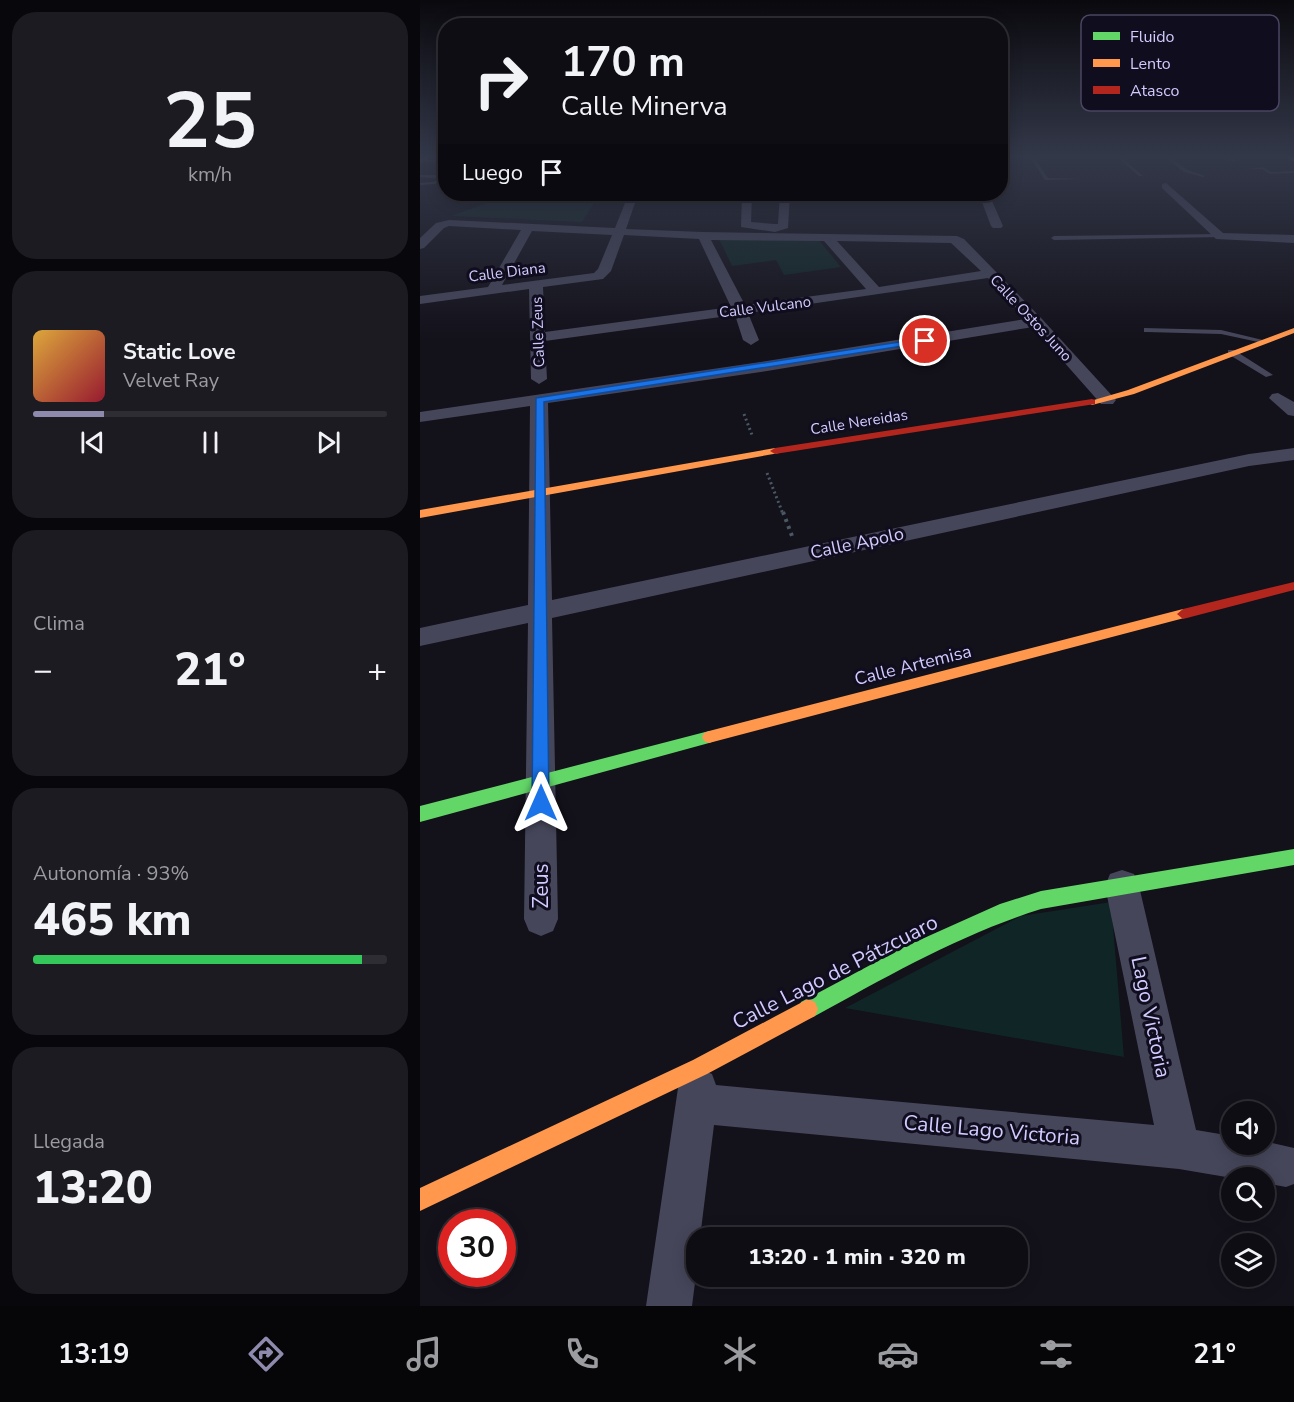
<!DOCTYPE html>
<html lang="es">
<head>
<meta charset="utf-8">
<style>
	body { margin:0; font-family:"Nunito Sans",sans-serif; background:#1c1b22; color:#f1f3f6; height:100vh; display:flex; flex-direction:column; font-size:22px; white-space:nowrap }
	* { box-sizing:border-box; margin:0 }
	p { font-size:20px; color:#9b9ca0 }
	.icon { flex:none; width:33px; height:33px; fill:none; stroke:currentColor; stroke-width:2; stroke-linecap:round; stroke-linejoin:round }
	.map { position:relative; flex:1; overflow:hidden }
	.details { display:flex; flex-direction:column; gap:12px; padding:12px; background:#08070b; width:420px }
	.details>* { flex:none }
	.banner { position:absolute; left:18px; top:18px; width:570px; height:183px; border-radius:24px; box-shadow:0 3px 15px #0003,0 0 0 2px #2e2d34; background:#0e0d14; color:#f1f3f6; overflow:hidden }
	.tools { position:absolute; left:801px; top:1101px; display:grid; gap:12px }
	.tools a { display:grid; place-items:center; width:54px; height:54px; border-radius:50%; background:#0e0d14; box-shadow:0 3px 15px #0003,0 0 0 2px #2e2d34; font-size:30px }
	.speed { position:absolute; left:18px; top:1209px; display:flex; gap:12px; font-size:30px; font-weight:700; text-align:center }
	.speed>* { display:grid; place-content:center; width:78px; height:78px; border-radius:50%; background:#0e0d14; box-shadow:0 3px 15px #0003,0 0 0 2px #2e2d34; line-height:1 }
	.speed .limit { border:9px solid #d22; background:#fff; color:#111 }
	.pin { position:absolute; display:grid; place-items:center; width:51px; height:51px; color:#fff; margin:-26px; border:3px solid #fff; border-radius:50%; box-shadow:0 2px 6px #0007 }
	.me { position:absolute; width:66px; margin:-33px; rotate:0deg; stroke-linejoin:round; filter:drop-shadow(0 0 4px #0008) }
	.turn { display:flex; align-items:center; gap:21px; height:126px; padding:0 24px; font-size:27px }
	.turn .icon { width:78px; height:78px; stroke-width:2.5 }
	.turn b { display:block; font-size:42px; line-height:51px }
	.then { display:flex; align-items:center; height:57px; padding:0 24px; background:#0003; gap:12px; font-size:22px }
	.big { font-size:45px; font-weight:800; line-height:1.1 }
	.details .widget { flex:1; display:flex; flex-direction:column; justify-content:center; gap:9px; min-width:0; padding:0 21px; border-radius:24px; background:#1c1b22 }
	.details .dial { align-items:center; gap:0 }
	.dial b { font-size:78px; line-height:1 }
	.song { display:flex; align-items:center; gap:18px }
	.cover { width:72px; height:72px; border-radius:9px; background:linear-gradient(135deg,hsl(40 70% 55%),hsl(350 70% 35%)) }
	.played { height:6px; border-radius:3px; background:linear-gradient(90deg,#8e8aae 20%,#2e2d34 20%) }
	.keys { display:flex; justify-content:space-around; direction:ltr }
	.heat { display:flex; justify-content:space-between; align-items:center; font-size:33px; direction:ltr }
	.charge { height:9px; border-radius:4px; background:linear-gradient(90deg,#34c759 93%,#2e2d34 0) }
	.trip { position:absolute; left:266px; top:1227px; width:342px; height:60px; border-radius:24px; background:#0e0d14; box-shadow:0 3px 15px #0003,0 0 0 2px #2e2d34; font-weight:800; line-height:60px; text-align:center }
	.menu { display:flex; height:96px; justify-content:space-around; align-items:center; background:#060508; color:#9b9ca0 }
	.menu .icon { width:42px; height:42px }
	.menu .on { color:#8e8aae }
	.menu b { font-size:27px; color:#f1f3f6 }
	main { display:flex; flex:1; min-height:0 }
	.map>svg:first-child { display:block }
	.green { fill:#102525 }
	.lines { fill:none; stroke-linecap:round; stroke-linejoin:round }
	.path-far1 { stroke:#495864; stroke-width:3; stroke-dasharray:2 3; stroke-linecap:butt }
	.path { stroke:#495864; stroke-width:4; stroke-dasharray:3 4.5; stroke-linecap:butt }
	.lane { fill:#46465b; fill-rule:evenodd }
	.street { fill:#46465b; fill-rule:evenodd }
	.fast { fill:#63d668; fill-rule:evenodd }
	.slow { fill:#ff974d; fill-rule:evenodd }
	.jam { fill:#b3261e; fill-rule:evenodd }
	.route { fill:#1a73e8; stroke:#114b97; stroke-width:1.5 }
	.labels { text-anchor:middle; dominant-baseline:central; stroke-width:6; stroke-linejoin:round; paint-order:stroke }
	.far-street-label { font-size:15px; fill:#d1cbfe; stroke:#100d1e }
	.street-label { font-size:18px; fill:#d1cbfe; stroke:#100d1e }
	.near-street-label { font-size:21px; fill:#d1cbfe; stroke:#100d1e }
	.key { fill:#100d1e; stroke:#4a4661; stroke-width:1.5 }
	.key-label { font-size:16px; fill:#d1cbfe }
</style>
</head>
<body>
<main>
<section class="details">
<div class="widget dial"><b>25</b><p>km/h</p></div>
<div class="widget">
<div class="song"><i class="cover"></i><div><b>Static Love</b><p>Velvet Ray</p></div></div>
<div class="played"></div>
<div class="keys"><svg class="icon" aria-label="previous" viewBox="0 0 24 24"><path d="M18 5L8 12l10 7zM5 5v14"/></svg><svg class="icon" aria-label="pause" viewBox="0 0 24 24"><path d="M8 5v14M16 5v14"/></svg><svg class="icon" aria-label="next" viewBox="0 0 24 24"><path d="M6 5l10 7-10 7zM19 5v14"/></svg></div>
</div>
<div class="widget"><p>Clima</p>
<div class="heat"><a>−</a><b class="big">21°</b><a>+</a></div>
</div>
<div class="widget"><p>Autonomía · 93%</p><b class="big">465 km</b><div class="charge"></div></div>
<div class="widget"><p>Llegada</p><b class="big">13:20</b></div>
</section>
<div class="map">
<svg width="874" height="1306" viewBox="0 0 874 1306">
	<rect width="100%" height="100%" fill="#13111a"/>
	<!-- green -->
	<path class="green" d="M 178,197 L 162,222 L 31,216 L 81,198 Z
		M 299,239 L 398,239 L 421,267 L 364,275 L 356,260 L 312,266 Z
		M 691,902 L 704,1057 L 425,1008 L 601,916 Z"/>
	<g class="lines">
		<!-- path-far1 -->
		<path class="path-far1" d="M 324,414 L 332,435
			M 347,473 L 363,514"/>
		<!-- path -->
		<path class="path" d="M 363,512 L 372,536"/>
		<!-- lane -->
		<path class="lane" d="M 610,157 L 614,157 L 628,178 L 663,179 L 625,180 Z
			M 697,157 L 701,157 L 723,176 L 719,176 Z
			M 745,157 L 749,157 L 768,170 L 785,176 L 783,177 L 764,172 Z
			M 807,157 L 812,157 L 817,161 L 813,162 Z
			M 0,160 L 26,160 L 26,162 L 0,162 Z
			M 843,167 L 851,172 L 874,171 L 874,173 L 850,174 L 842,169 L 828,169 Z
			M 0,175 L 21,175 L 26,180 L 14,184 L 0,185 L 0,183 L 13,182 L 21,179 L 0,177 Z
			M 800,234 L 802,237 L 634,240 L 631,238 L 634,236 Z
			M 724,328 L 801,330 L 847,341 L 843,343 L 801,334 L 727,332 L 724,332 Z
			M 808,350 L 814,350 L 853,375 L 846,377 L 808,354 Z"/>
		<!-- street -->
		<path class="street" d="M 746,183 L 803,233 L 874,235 L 874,243 L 796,239 L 742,188 L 742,184 Z
			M 322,194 L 332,194 L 331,222 L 355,224 L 358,224 L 360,194 L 370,194 L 368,228 L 355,232 L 321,227 Z
			M 559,194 L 569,194 L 583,226 L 581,228 L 573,228 L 571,226 Z
			M 210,200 L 215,203 L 206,229 L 283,232 L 537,236 L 544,239 L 622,319 L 696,400 L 693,404 L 681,404 L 613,327 L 347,371 L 128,403 L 132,600 L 829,454 L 874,448 L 874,460 L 829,466 L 132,618 L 138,919 L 133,931 L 121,936 L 109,931 L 104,919 L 108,623 L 0,646 L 0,628 L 108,605 L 110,406 L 0,422 L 0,412 L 347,361 L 606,319 L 568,278 L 328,313 L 339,340 L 331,345 L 323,340 L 315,315 L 125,341 L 127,379 L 119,384 L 111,379 L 109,289 L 0,304 L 0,296 L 68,287 L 101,230 L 29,226 L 24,228 L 4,248 L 0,249 L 0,238 L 16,223 L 29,220 L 195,228 L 205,203 ZM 112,231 L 192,235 L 178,269 L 174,273 L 82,285 ZM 204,235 L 279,239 L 311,307 L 125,332 L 123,287 L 183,279 L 191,271 ZM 291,240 L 404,241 L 446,289 L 325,305 ZM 417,241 L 531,243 L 561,271 L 459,287 Z
			M 858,393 L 874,402 L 874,416 L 868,415 L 849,398 L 852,394 Z
			M 702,870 L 714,874 L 719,886 L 776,1130 L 812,1136 L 812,1144 L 844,1144 L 844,1141 L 874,1148 L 874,1184 L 866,1187 L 844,1183 L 844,1178 L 812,1178 L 759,1169 L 294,1125 L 280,1238 L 276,1238 L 276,1275 L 272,1306 L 226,1306 L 258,1088 L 264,1074 L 278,1068 L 292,1074 L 296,1085 L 734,1125 L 685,886 L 690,874 Z"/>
		<!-- fast -->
		<path class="fast" d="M 867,157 L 874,157 L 874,161 L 867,158 Z
			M 289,731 L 294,733 L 296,737 L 294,741 L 289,743 L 0,822 L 0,806 Z
			M 874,849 L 874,865 L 621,909 C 541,934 468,976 395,1016 L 388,1019 L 381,1016 L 378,1009 L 381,1002 L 484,947 L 580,904 L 621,891 Z"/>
		<!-- slow -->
		<path class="slow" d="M 874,328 L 874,333 L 714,394 L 672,405 L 667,402 L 708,390 Z
			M 355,448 L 359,449 L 359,453 L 0,518 L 0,510 Z
			M 763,609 L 768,611 L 769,614 L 768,617 L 289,743 L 284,741 L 282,737 L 284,733 L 289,731 Z
			M 388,999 L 395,1002 L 398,1009 L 395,1016 L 287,1074 L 0,1211 L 0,1188 L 273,1060 Z"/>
		<!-- jam -->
		<path class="jam" d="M 5,157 L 11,157 L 0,163 L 0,159 Z
			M 672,399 L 675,400 L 675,404 L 355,454 L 350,451 L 355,448 Z
			M 874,582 L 874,590 L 763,619 L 757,614 L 763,609 Z"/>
	</g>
	<!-- sky -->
	<linearGradient id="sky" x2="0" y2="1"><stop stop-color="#0a090e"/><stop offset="0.46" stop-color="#333849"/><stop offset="1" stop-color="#333849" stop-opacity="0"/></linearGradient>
	<rect width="874" height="340" fill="url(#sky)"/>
	<!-- route -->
	<path class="route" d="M 505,338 L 508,339 L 508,342 L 124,402 L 129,803 L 126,808 L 121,811 L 115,808 L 112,803 L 116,398 Z"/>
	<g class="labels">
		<!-- far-street labels -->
		<g class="far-street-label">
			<text transform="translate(87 272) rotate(-7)">Calle Diana</text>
			<text transform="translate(345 307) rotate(-7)">Calle Vulcano</text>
			<text transform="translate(611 318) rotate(47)">Calle Ostos Juno</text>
			<text transform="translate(118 332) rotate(-92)">Calle Zeus</text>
			<text transform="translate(439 422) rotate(-9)">Calle Nereidas</text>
		</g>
		<!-- street labels -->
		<g class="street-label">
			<text transform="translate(437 543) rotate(-12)">Calle Apolo</text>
			<text transform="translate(493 665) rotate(-14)">Calle Artemisa</text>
		</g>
		<!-- near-street labels -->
		<g class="near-street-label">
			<text transform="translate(121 886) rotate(-90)">Zeus</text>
			<text transform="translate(415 972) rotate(-27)">Calle Lago de Pátzcuaro</text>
			<text transform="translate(731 1017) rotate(78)">Lago Victoria</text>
			<text transform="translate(572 1130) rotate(5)">Calle Lago Victoria</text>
		</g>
	</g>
	<!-- legend -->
	<rect x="661" y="15" width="198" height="96" rx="9" class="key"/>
	<rect x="673" y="32" width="27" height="8" fill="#63d668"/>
	<rect x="673" y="59" width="27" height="8" fill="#ff974d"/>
	<rect x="673" y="86" width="27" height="8" fill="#b3261e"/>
	<g class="key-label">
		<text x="710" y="42">Fluido</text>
		<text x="710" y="69">Lento</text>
		<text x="710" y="96">Atasco</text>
	</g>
</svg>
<div class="tools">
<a><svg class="icon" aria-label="sound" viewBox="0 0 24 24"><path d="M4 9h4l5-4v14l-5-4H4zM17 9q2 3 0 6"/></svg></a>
<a><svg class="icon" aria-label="search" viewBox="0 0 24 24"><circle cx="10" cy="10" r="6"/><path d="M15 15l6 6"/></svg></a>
<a><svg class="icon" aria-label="layers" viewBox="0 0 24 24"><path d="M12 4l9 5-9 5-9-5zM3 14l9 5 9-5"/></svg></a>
</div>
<div class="speed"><div class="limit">30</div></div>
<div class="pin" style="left:505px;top:341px;background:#d93025"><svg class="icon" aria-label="arrive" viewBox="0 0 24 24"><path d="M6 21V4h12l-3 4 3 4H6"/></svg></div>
<svg class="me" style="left:121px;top:803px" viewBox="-20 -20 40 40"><path d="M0-17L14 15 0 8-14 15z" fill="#1a73e8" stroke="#fff" stroke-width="4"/></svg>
<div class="trip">13:20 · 1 min · 320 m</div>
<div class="banner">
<div class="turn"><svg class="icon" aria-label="right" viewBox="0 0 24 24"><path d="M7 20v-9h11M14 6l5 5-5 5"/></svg><div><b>170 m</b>Calle Minerva</div></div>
<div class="then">Luego<svg class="icon" aria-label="arrive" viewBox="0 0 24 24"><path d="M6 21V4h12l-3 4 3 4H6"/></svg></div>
</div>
</div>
</main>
<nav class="menu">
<b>13:19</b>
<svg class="icon on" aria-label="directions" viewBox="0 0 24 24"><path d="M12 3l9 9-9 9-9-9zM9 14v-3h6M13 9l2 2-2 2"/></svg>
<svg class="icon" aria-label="music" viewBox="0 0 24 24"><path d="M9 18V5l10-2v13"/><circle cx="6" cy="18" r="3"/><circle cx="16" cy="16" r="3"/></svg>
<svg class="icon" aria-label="phone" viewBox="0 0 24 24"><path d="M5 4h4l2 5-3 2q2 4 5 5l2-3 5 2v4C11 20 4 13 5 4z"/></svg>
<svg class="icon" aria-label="climate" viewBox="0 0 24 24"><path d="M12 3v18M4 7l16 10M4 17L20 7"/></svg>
<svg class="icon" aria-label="car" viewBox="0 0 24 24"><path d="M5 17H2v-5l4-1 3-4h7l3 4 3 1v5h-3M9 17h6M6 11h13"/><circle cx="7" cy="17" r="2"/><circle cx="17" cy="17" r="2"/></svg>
<svg class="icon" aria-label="filters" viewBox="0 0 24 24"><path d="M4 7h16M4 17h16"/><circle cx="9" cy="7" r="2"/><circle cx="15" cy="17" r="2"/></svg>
<b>21°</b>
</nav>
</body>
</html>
